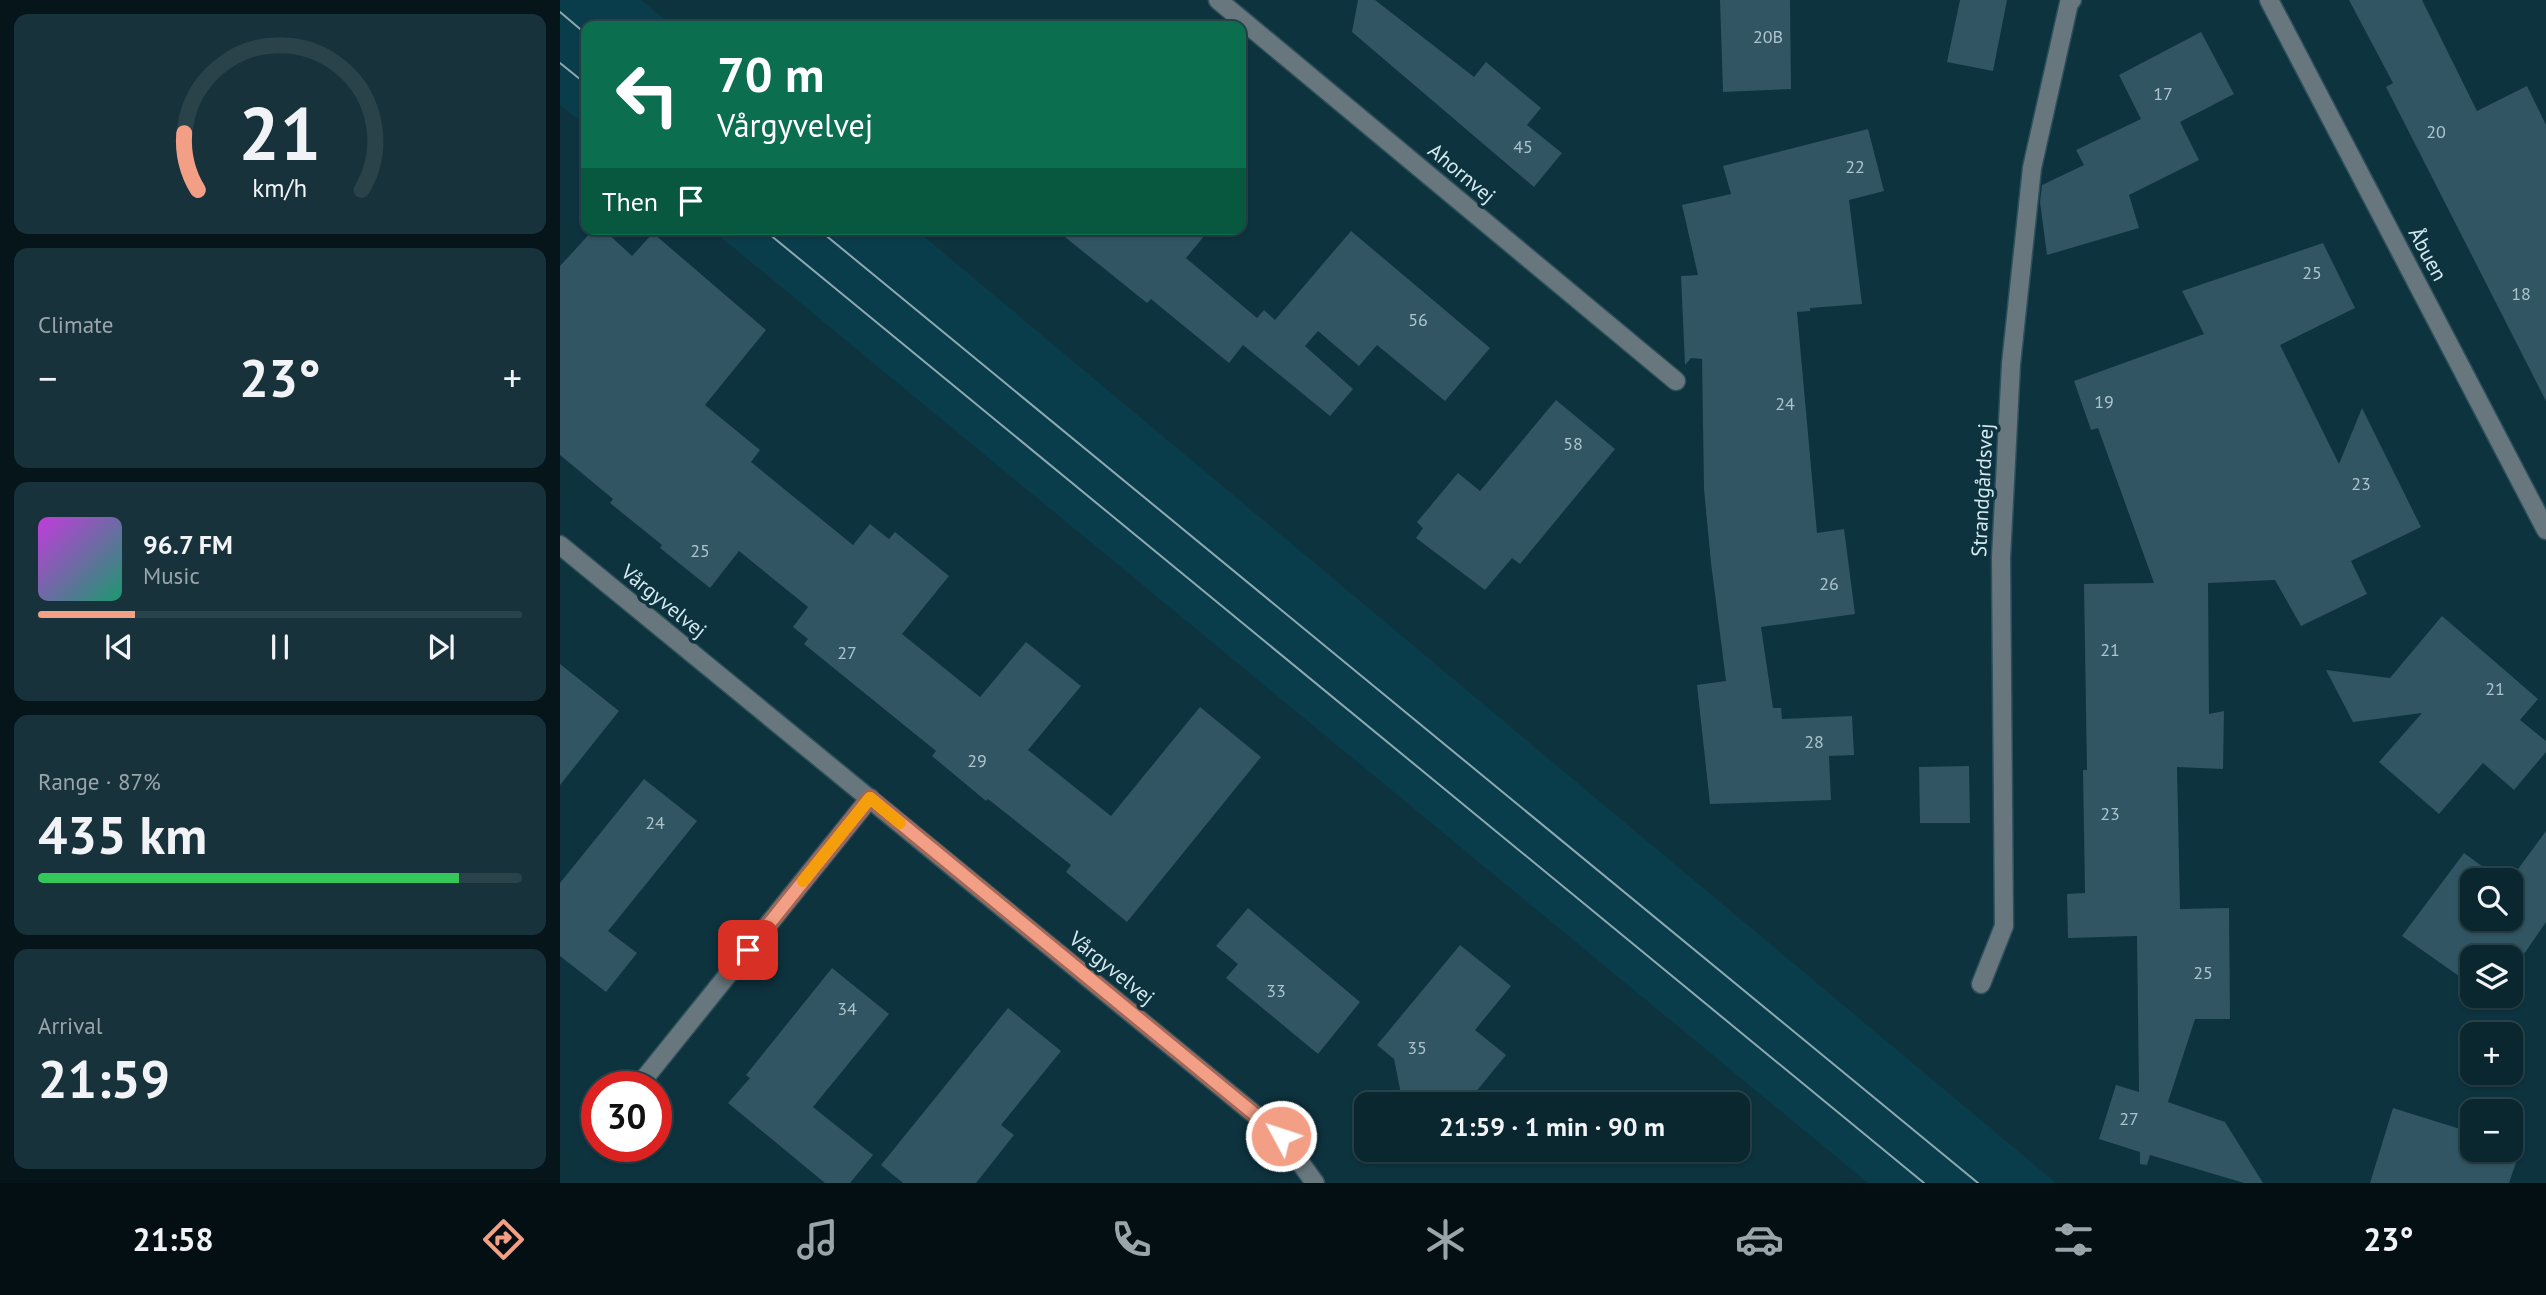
<!DOCTYPE html>
<html lang="en">
<head>
<meta charset="utf-8">
<style>
	body { margin:0; font-family:"PT Sans",sans-serif; background:#18323b; color:#f1f3f6; height:100vh; display:flex; flex-direction:column; font-size:26px; white-space:nowrap }
	* { box-sizing:border-box; margin:0 }
	p { font-size:23px; color:#99a5aa }
	.icon { flex:none; width:38px; height:38px; fill:none; stroke:currentColor; stroke-width:2; stroke-linecap:round; stroke-linejoin:round }
	.map { position:relative; flex:1; overflow:hidden }
	.side { display:flex; flex-direction:column; gap:14px; padding:14px; background:#06151a; width:560px }
	.side>* { flex:none }
	.hud { position:absolute; left:21px; top:21px; width:665px; height:214px; border-radius:14px; box-shadow:0 2px 5px #0004,0 0 0 2px #2a434b; background:#0b6e4f; color:#fff; overflow:hidden }
	.controls { position:absolute; left:1900px; top:868px; display:grid; gap:14px }
	.controls a { display:grid; place-items:center; width:63px; height:63px; border-radius:14px; background:#0a262f; box-shadow:0 2px 5px #0004,0 0 0 2px #2a434b; font-size:35px }
	.speed { position:absolute; left:21px; top:1071px; display:flex; gap:14px; font-size:35px; font-weight:700; text-align:center }
	.speed>* { display:grid; place-content:center; width:91px; height:91px; border-radius:50%; background:#0a262f; box-shadow:0 2px 5px #0004,0 0 0 2px #2a434b; line-height:1 }
	.speed .limit { border:10px solid #d22; background:#fff; color:#111 }
	.pin { position:absolute; display:grid; place-items:center; width:60px; height:60px; color:#fff; margin:-30px; border-radius:14px; box-shadow:0 4px 10px #0006 }
	.me { position:absolute; width:77px; margin:-38px; rotate:310deg; stroke-linejoin:round; filter:drop-shadow(0 0 5px #0008) }
	.turn { display:flex; align-items:center; gap:24px; height:147px; padding:0 21px; font-size:32px }
	.turn .icon { width:91px; height:91px; stroke-width:2.5 }
	.turn b { display:block; font-size:49px; line-height:60px }
	.then { display:flex; align-items:center; height:66px; padding:0 21px; background:#0003; gap:14px; font-size:26px }
	.big { font-size:52px; font-weight:600; line-height:1.1 }
	.side .tile { flex:1; display:flex; flex-direction:column; justify-content:center; gap:10px; min-width:0; padding:0 24px; border-radius:14px; background:#18323b }
	.side .dial { align-items:center; gap:0 }
	.dial svg { height:182px; overflow:visible; fill:none; stroke:#2a434b; stroke-width:7; stroke-linecap:round; text-anchor:middle }
	.dial text { fill:#f1f3f6; stroke:none }
	.song { display:flex; align-items:center; gap:21px }
	.cover { width:84px; height:84px; border-radius:10px; background:linear-gradient(135deg,hsl(290 70% 55%),hsl(160 70% 35%)) }
	.played { height:7px; border-radius:4px; background:linear-gradient(90deg,#f39f86 20%,#2a434b 20%) }
	.keys { display:flex; justify-content:space-around; direction:ltr }
	.heat { display:flex; justify-content:space-between; align-items:center; font-size:38px; direction:ltr }
	.charge { height:10px; border-radius:5px; background:linear-gradient(90deg,#34c759 87%,#2a434b 0) }
	.trip { position:absolute; left:794px; top:1092px; width:396px; height:70px; border-radius:14px; background:#0a262f; box-shadow:0 2px 5px #0004,0 0 0 2px #2a434b; font-weight:600; line-height:70px; text-align:center }
	.menu { display:flex; height:112px; justify-content:space-around; align-items:center; background:#040f13; color:#99a5aa }
	.menu .icon { width:49px; height:49px }
	.menu .on { color:#f39f86 }
	.menu b { font-size:32px; color:#f1f3f6 }
	main { display:flex; flex:1; min-height:0 }
	.map>svg:first-child { display:block }
	.built { fill:#0a3d4c }
	.building { fill:#315562 }
	.lines { fill:none; stroke-linecap:round; stroke-linejoin:round }
	.minor-casing { stroke:#2d505b; stroke-width:21 }
	.minor { stroke:#67777d; stroke-width:18 }
	.tram { stroke:#8ea9b2; stroke-width:2 }
	.route-casing { stroke:#9e6757; stroke-width:18 }
	.route { stroke:#f39f86; stroke-width:12 }
	.slow { stroke:#f59e0b; stroke-width:12 }
	.labels { text-anchor:middle; dominant-baseline:central; stroke-width:7; stroke-linejoin:round; paint-order:stroke }
	.number-label { font-size:18px; fill:#acc4cd }
	.street-label { font-size:21px; fill:#d5e9f1; stroke:#0d333f }
</style>
</head>
<body>
<main>
<section class="side">
<div class="tile dial"><svg viewBox="0 0 100 80">
<path d="M14 69A42 42 0 1 1 86 69"/>
<path d="M14 69A42 42 0 0 1 8 44" stroke="#f39f86"/>
<text x="50" y="56" font-size="32" font-weight="700">21</text>
<text x="50" y="72" font-size="11">km/h</text>
</svg></div>
<div class="tile"><p>Climate</p>
<div class="heat"><a>−</a><b class="big">23°</b><a>+</a></div>
</div>
<div class="tile">
<div class="song"><i class="cover"></i><div><b>96.7 FM</b><p>Music</p></div></div>
<div class="played"></div>
<div class="keys"><svg class="icon" aria-label="previous" viewBox="0 0 24 24"><path d="M18 5L8 12l10 7zM5 5v14"/></svg><svg class="icon" aria-label="pause" viewBox="0 0 24 24"><path d="M8 5v14M16 5v14"/></svg><svg class="icon" aria-label="next" viewBox="0 0 24 24"><path d="M6 5l10 7-10 7zM19 5v14"/></svg></div>
</div>
<div class="tile"><p>Range · 87%</p><b class="big">435 km</b><div class="charge"></div></div>
<div class="tile"><p>Arrival</p><b class="big">21:59</b></div>
</section>
<div class="map">
<svg width="1986" height="1183" viewBox="0 0 1986 1183">
	<rect width="100%" height="100%" fill="#0d333f"/>
	<!-- built -->
	<path class="built" d="M 0,0 L 81,0 L 113,26 L 26,26 L 26,126 L 0,105 Z
		M 151,229 L 355,229 L 1496,1183 L 1308,1183 Z"/>
	<!-- building -->
	<path class="building" d="M 798,0 L 815,0 L 914,77 L 926,62 L 981,108 L 967,125 L 1002,153 L 974,187 L 792,32 Z
		M 1160,0 L 1230,0 L 1231,89 L 1163,92 Z
		M 1400,0 L 1447,0 L 1433,71 L 1387,62 Z
		M 1789,0 L 1862,0 L 1917,111 L 1967,86 L 1986,125 L 1986,401 L 1826,87 L 1833,83 Z
		M 1641,32 L 1674,94 L 1620,122 L 1639,160 L 1569,195 L 1579,228 L 1487,255 L 1480,202 L 1482,185 L 1524,165 L 1516,150 L 1581,119 L 1559,75 Z
		M 1308,129 L 1324,191 L 1289,200 L 1302,304 L 1250,308 L 1250,311 L 1237,312 L 1257,533 L 1284,529 L 1295,614 L 1201,627 L 1213,708 L 1221,708 L 1222,719 L 1292,716 L 1294,755 L 1269,756 L 1271,800 L 1150,804 L 1137,685 L 1166,681 L 1151,563 L 1144,489 L 1142,359 L 1131,358 L 1125,365 L 1121,276 L 1138,275 L 1122,205 L 1171,194 L 1163,166 Z
		M 34,229 L 43,229 L 72,256 L 93,233 L 206,330 L 145,405 L 200,450 L 191,462 L 293,545 L 310,524 L 329,539 L 335,532 L 389,576 L 342,634 L 420,697 L 466,642 L 521,686 L 468,750 L 551,816 L 640,707 L 701,757 L 567,922 L 506,872 L 511,865 L 428,799 L 426,801 L 372,756 L 376,751 L 244,644 L 248,639 L 233,627 L 248,607 L 179,551 L 150,588 L 100,548 L 102,545 L 50,503 L 53,499 L 0,455 L 0,266 Z
		M 495,229 L 650,229 L 626,258 L 697,318 L 704,310 L 715,320 L 791,231 L 930,348 L 885,401 L 817,345 L 799,366 L 758,331 L 745,346 L 793,389 L 770,416 L 683,345 L 669,363 L 591,299 L 587,303 Z
		M 1763,243 L 1795,308 L 1720,345 L 1779,464 L 1802,408 L 1861,527 L 1791,561 L 1807,594 L 1741,626 L 1715,580 L 1648,583 L 1649,714 L 1664,711 L 1663,769 L 1617,767 L 1620,909 L 1669,908 L 1670,1019 L 1635,1019 L 1608,1102 L 1665,1122 L 1703,1183 L 1684,1183 L 1590,1155 L 1587,1165 L 1580,1164 L 1580,1152 L 1539,1139 L 1556,1085 L 1579,1092 L 1577,936 L 1508,938 L 1507,894 L 1525,893 L 1523,770 L 1527,770 L 1524,584 L 1594,583 L 1538,428 L 1531,430 L 1514,381 L 1644,334 L 1622,291 Z
		M 996,400 L 1055,449 L 960,564 L 952,558 L 925,590 L 856,538 L 863,528 L 857,522 L 898,473 L 920,491 Z
		M 1882,616 L 1978,699 L 1960,720 L 1986,741 L 1986,752 L 1954,790 L 1923,763 L 1879,814 L 1819,762 L 1862,713 L 1793,722 L 1766,670 L 1830,678 Z
		M 0,664 L 59,711 L 0,785 Z
		M 1409,766 L 1410,823 L 1360,823 L 1359,767 Z
		M 84,779 L 137,821 L 48,931 L 77,953 L 46,992 L 0,956 L 0,883 Z
		M 1986,831 L 1986,922 L 1951,973 L 1951,957 L 1913,957 L 1913,986 L 1842,936 L 1904,853 L 1941,880 L 1913,880 L 1913,919 L 1951,919 L 1950,880 Z
		M 688,908 L 800,1002 L 758,1054 L 666,978 L 678,964 L 656,946 Z
		M 900,945 L 951,986 L 915,1030 L 946,1055 L 906,1104 L 843,1104 L 834,1059 L 817,1045 Z
		M 272,968 L 329,1014 L 253,1107 L 313,1155 L 290,1183 L 265,1183 L 168,1103 L 190,1078 L 186,1075 Z
		M 448,1008 L 501,1051 L 441,1125 L 454,1135 L 416,1183 L 343,1183 L 321,1165 Z
		M 1833,1108 L 1913,1133 L 1913,1150 L 1951,1150 L 1951,1145 L 1961,1148 L 1949,1183 L 1810,1183 Z"/>
	<g class="lines">
		<!-- minor casing -->
		<g class="minor-casing">
			<path id="minor" d="M 658,0 L 1116,381
				M 1709,0 L 1986,530
				M 0,545 L 721,1136 L 755,1183
				M 1421,984 L 1444,926 L 1441,558 L 1451,364 L 1472,168 L 1509,3 L 1512,0
				M 84,1079 L 310,798"/>
		</g>
		<!-- minor -->
		<use href="#minor" class="minor"/>
		<!-- tram -->
		<path class="tram" d="M 0,12 L 26,34
			M 0,63 L 26,84
			M 203,229 L 1364,1183
			M 258,229 L 1418,1183"/>
	</g>
	<g class="lines">
		<!-- route casing -->
		<g class="route-casing">
			<path id="route" d="M 188,950 L 310,798 L 721,1136"/>
		</g>
		<!-- route -->
		<use href="#route" class="route"/>
		<!-- slow -->
		<path class="slow" d="M 243,881 L 310,798 L 340,823"/>
	</g>
	<g class="labels">
		<!-- number labels -->
		<g class="number-label">
			<text x="1208" y="36">20B</text>
			<text x="1603" y="93">17</text>
			<text x="1876" y="131">20</text>
			<text x="963" y="146">45</text>
			<text x="1295" y="166">22</text>
			<text x="1752" y="272">25</text>
			<text x="1961" y="293">18</text>
			<text x="858" y="319">56</text>
			<text x="1544" y="401">19</text>
			<text x="1225" y="403">24</text>
			<text x="1013" y="443">58</text>
			<text x="1801" y="483">23</text>
			<text x="140" y="550">25</text>
			<text x="1269" y="583">26</text>
			<text x="1550" y="649">21</text>
			<text x="287" y="652">27</text>
			<text x="1935" y="688">21</text>
			<text x="1254" y="741">28</text>
			<text x="417" y="760">29</text>
			<text x="1550" y="813">23</text>
			<text x="95" y="822">24</text>
			<text x="1643" y="972">25</text>
			<text x="716" y="990">33</text>
			<text x="287" y="1008">34</text>
			<text x="857" y="1047">35</text>
			<text x="1569" y="1118">27</text>
		</g>
		<!-- street labels -->
		<g class="street-label">
			<text transform="translate(902 173) rotate(40)">Ahornvej</text>
			<text transform="translate(1868 254) rotate(62)">Åbuen</text>
			<text transform="translate(1422 490) rotate(-87)">Strandgårdsvej</text>
			<text transform="translate(104 601) rotate(39)">Vårgyvelvej</text>
			<text transform="translate(552 968) rotate(39)">Vårgyvelvej</text>
		</g>
	</g>
</svg>
<div class="controls">
<a><svg class="icon" aria-label="search" viewBox="0 0 24 24"><circle cx="10" cy="10" r="6"/><path d="M15 15l6 6"/></svg></a>
<a><svg class="icon" aria-label="layers" viewBox="0 0 24 24"><path d="M12 4l9 5-9 5-9-5zM3 14l9 5 9-5"/></svg></a>
<a>+</a>
<a>−</a>
</div>
<div class="speed"><div class="limit">30</div></div>
<div class="pin" style="left:188px;top:950px;background:#d93025"><svg class="icon" aria-label="arrive" viewBox="0 0 24 24"><path d="M6 21V4h12l-3 4 3 4H6"/></svg></div>
<svg class="me" style="left:721px;top:1136px" viewBox="-20 -20 40 40"><circle r="17" fill="#f39f86" stroke="#fff" stroke-width="3"/><path d="M0-11L8 9 0 5-8 9z" fill="#fff"/></svg>
<div class="trip">21:59 · 1 min · 90 m</div>
<div class="hud">
<div class="turn"><svg class="icon" aria-label="left" viewBox="0 0 24 24"><path d="M17 20v-9H6M10 6l-5 5 5 5"/></svg><div><b>70 m</b>Vårgyvelvej</div></div>
<div class="then">Then<svg class="icon" aria-label="arrive" viewBox="0 0 24 24"><path d="M6 21V4h12l-3 4 3 4H6"/></svg></div>
</div>
</div>
</main>
<nav class="menu">
<b>21:58</b>
<svg class="icon on" aria-label="directions" viewBox="0 0 24 24"><path d="M12 3l9 9-9 9-9-9zM9 14v-3h6M13 9l2 2-2 2"/></svg>
<svg class="icon" aria-label="music" viewBox="0 0 24 24"><path d="M9 18V5l10-2v13"/><circle cx="6" cy="18" r="3"/><circle cx="16" cy="16" r="3"/></svg>
<svg class="icon" aria-label="phone" viewBox="0 0 24 24"><path d="M5 4h4l2 5-3 2q2 4 5 5l2-3 5 2v4C11 20 4 13 5 4z"/></svg>
<svg class="icon" aria-label="climate" viewBox="0 0 24 24"><path d="M12 3v18M4 7l16 10M4 17L20 7"/></svg>
<svg class="icon" aria-label="car" viewBox="0 0 24 24"><path d="M5 17H2v-5l4-1 3-4h7l3 4 3 1v5h-3M9 17h6M6 11h13"/><circle cx="7" cy="17" r="2"/><circle cx="17" cy="17" r="2"/></svg>
<svg class="icon" aria-label="filters" viewBox="0 0 24 24"><path d="M4 7h16M4 17h16"/><circle cx="9" cy="7" r="2"/><circle cx="15" cy="17" r="2"/></svg>
<b>23°</b>
</nav>
</body>
</html>
